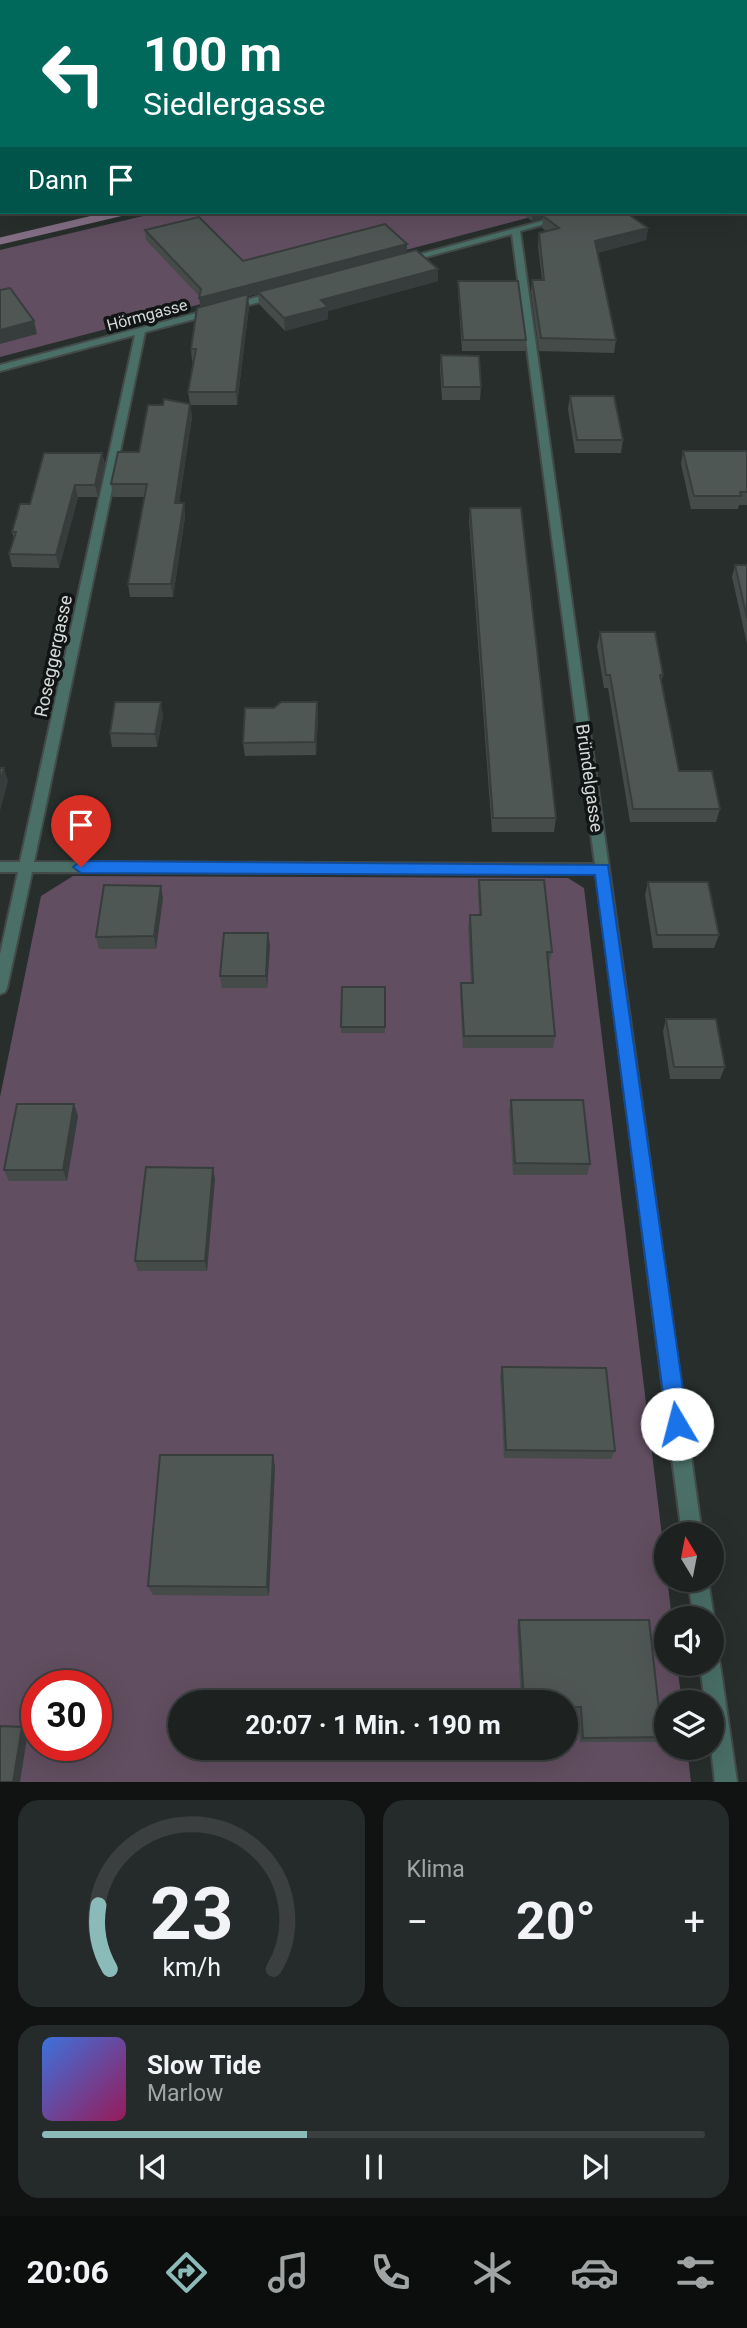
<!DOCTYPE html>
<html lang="de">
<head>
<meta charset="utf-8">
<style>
	body { margin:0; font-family:Roboto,sans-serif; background:#252a2a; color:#f1f3f6; height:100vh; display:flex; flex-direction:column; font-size:26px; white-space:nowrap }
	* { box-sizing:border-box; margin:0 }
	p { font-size:23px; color:#a0a4a5 }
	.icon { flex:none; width:38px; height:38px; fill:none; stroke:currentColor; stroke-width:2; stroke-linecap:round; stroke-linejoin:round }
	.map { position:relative; height:1782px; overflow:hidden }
	.drawer { display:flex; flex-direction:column; gap:18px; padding:18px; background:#101312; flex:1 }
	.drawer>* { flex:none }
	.hud { position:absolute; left:0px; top:0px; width:747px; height:214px; box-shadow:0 7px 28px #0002,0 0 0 2px #3b3f3f; background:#00695c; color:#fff; overflow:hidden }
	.needle { width:46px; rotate:350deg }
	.buttons { position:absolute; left:654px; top:1522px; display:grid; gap:14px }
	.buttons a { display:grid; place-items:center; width:70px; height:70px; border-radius:50%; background:#1d2221; box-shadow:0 7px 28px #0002,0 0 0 2px #3b3f3f; font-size:35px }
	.speed { position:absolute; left:21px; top:1670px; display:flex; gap:14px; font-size:35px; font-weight:700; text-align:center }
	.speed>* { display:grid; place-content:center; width:91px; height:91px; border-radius:50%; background:#1d2221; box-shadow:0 7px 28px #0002,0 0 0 2px #3b3f3f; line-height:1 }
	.speed .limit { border:10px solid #d22; background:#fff; color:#111 }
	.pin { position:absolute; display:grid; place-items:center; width:60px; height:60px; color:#fff; margin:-72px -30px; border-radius:50% 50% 50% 0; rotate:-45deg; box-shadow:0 0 7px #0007 }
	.pin .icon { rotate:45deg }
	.me { position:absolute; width:77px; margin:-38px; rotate:352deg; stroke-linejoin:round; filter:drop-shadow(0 0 5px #0008) }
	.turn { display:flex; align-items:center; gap:24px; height:147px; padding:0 28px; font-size:32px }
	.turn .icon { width:91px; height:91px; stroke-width:2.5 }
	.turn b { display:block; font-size:49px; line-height:60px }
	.then { display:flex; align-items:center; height:66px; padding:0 28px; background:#0003; gap:14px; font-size:26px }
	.big { font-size:52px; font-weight:700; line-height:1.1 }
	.drawer .widget { flex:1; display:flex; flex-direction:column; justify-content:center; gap:10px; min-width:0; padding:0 24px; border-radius:21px; background:#252a2a }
	.drawer .dial { align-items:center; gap:0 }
	.dial svg { height:182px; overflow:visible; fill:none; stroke:#3b3f3f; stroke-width:7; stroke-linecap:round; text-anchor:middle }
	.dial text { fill:#f1f3f6; stroke:none }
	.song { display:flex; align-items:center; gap:21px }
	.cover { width:84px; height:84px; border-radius:10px; background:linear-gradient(135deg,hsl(220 70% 55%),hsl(330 70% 35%)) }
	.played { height:7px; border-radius:4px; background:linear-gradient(90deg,#8bbbb9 40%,#3b3f3f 40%) }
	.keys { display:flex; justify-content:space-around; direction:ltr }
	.heat { display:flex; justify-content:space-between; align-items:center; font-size:38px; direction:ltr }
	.drawer .tiles { flex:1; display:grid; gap:18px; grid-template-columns:1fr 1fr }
	.widget:last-child { grid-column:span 2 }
	.trip { position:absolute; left:168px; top:1690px; width:410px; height:70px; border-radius:35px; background:#1d2221; box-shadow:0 7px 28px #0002,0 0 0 2px #3b3f3f; font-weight:700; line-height:70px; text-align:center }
	.tabs { display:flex; height:112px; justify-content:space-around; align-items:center; background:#0c0e0d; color:#a0a4a5 }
	.tabs .icon { width:49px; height:49px }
	.tabs .active { color:#8bbbb9 }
	.tabs b { font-size:32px; color:#f1f3f6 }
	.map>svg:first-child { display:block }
	.green { fill:#614e60; fill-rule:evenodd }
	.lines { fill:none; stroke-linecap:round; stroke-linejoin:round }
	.stream { stroke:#846f84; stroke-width:7 }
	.street-casing { stroke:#434a48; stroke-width:4 }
	.street { fill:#496f67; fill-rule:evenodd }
	.wall { fill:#444b49 }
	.shaded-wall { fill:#373d3c }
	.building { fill:#4f5755; stroke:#373d3c; stroke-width:2 }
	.route { fill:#1a73e8; stroke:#114b97; stroke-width:2 }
	.labels { text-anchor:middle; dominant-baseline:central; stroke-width:7; stroke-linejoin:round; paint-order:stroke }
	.far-street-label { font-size:16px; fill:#d5dad9; stroke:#121515 }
	.street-label { font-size:18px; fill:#d5dad9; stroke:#121515 }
</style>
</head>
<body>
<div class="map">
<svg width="747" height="1782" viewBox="0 0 747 1782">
	<rect width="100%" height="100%" fill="#272e2c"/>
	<!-- green -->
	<path class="green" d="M 160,212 L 550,212 L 0,357 L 0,250 Z
		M 73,876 L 568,878 L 584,888 L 672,1619 L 667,1619 L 667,1664 L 677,1664 L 682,1703 L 667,1703 L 667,1748 L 687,1748 L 691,1782 L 0,1782 L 0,1097 L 41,896 ZM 37,1685 L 96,1685 L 96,1745 L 37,1745 ZM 180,1703 L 565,1703 L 565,1748 L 180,1748 Z"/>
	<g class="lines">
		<!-- stream -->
		<path class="stream" d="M 0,241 L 123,212"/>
		<!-- street casing -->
		<g class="street-casing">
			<path id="street" d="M 575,212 L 588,212 L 520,231 L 702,1535 L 682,1535 L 596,874 L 32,872 L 7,988 L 5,992 L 0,994 L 0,954 L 18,872 L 0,872 L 0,862 L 20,862 L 135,335 L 0,371 L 0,365 L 276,292 L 280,295 L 279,297 L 145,332 L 34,862 L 595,864 L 512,234 L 407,262 L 403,259 Z
				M 688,1580 L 708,1580 L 714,1619 L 712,1623 L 712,1619 L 694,1619 Z
				M 712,1655 L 717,1657 L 720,1664 L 737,1782 L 715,1782 L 711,1748 L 712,1703 L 705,1703 L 700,1664 L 712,1664 Z"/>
		</g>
		<!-- street -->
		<use href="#street" class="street"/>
	</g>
	<!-- wall -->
	<path class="wall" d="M 520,212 L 625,212 L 648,228 L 646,240 L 597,253 L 616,340 L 614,353 L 539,351 L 531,292 L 532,280 L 542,280 L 538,245 L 539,233 L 546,231 L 542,228 L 543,218 L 532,221 Z
		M 145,230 L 243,261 L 407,244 L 407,252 L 438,281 L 328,311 L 328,319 L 285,331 L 259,304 L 258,294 L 248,296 L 249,307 L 237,405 L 190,405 L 192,417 L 179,503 L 184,503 L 185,517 L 173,597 L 130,597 L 128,584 L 145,497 L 113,497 L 111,484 L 139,452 L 190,404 L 188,392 L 193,361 L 192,361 L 191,349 L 200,307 L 200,297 L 146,240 Z
		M 458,281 L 526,340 L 525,351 L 462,351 L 458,292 Z
		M 441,355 L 481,387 L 480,400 L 442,400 L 440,368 Z
		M 570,396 L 623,440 L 621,453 L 575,453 L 568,409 Z
		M 683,451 L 747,451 L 747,505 L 739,505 L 738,509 L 691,509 L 681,464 Z
		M 102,453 L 105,465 L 98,497 L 78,497 L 59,568 L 12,567 L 9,554 L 14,539 L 12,532 L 30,504 Z
		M 470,508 L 556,818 L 554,832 L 492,832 L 469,521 Z
		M 735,565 L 747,565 L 747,644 L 732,577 Z
		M 600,632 L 663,675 L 661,683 L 679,771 L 720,809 L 716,822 L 630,822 L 608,688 L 604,688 L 597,646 Z
		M 317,702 L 318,716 L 316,755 L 245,756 L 243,743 L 274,708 Z
		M 163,716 L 157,747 L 112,747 L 110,733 Z
		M 479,880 L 552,952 L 549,964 L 555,1036 L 553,1048 L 463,1048 L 460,996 L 461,983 L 471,983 L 468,927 L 470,915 L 479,915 L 478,893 Z
		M 648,882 L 719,935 L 714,948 L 653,948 L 645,895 Z
		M 163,898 L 156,949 L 99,949 L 96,937 Z
		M 268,933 L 270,946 L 267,988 L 222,988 L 220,976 Z
		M 342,987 L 385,987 L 385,1033 L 341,1033 Z
		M 666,1019 L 725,1067 L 720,1079 L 670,1079 L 663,1031 Z
		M 511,1100 L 590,1164 L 587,1175 L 513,1175 L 509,1111 Z
		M 74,1104 L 78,1116 L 67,1181 L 9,1181 L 4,1170 Z
		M 215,1179 L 207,1271 L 138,1271 L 135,1261 Z
		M 502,1367 L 615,1451 L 611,1459 L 504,1458 L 500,1376 Z
		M 275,1467 L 269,1596 L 153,1595 L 148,1586 Z
		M 519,1620 L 662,1737 L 657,1742 L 580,1742 L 577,1712 L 565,1712 L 565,1703 L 521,1703 L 517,1626 Z"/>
	<!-- shaded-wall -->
	<path class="shaded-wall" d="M 533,212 L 566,212 L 543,216 L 543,218 L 532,221 Z
		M 648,228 L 646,240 L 593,254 L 595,241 Z
		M 407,244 L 407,254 L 258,292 L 258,294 L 248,296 L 249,307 L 237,405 L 236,392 L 201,309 L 199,298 Z
		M 438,269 L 438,281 L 328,311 L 328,319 L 285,331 L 284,318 L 321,300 Z
		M 34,321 L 37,334 L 0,344 L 0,330 Z
		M 190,404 L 192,417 L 177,517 L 175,503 Z
		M 102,453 L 105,465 L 98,497 L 95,485 Z
		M 75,485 L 78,497 L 59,568 L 56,555 Z
		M 184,503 L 185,517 L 173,597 L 171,584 Z
		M 161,702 L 163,716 L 157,747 L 155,734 Z
		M 317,702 L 318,716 L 316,755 L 315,742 Z
		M 4,768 L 8,781 L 0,811 L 0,782 Z
		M 161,886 L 163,898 L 156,949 L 154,936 Z
		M 268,933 L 270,946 L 267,988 L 266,976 Z
		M 74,1104 L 78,1116 L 67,1181 L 63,1170 Z
		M 213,1168 L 215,1179 L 207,1271 L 205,1261 Z
		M 273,1455 L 275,1467 L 269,1596 L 267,1587 Z
		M 22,1727 L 28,1731 L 20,1782 L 13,1782 Z"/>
	<!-- building -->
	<path class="building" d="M 559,212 L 625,212 L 648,228 L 595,241 L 616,340 L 541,338 L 532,280 L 544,280 L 539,233 L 559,228 L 543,216 Z
		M 199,217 L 243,261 L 385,224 L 407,244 L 199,298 L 201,289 L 145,230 Z
		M 416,250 L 438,269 L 321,300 L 328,307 L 284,318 L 258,292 Z
		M 458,281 L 518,281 L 526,340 L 463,340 Z
		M 10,288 L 34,321 L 0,330 L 0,290 Z
		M 248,294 L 236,392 L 188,392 L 196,349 L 191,349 L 197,308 Z
		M 441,355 L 479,356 L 481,387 L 443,387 Z
		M 570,396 L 614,396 L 623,440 L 577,440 Z
		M 164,399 L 190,404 L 175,503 L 184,503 L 171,584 L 128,584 L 147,484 L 111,484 L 118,452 L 139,452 L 148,405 L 163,405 Z
		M 683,451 L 747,451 L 747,492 L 740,492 L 741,496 L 694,496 Z
		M 44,453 L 102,453 L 95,485 L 75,485 L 56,555 L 9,554 L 16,532 L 12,532 L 20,504 L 30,504 Z
		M 470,508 L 521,508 L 556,818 L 493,818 Z
		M 735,565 L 747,565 L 747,618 Z
		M 600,632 L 655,632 L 663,675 L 660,675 L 679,771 L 712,771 L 720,809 L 633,809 L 610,675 L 606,675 Z
		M 115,702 L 161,702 L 155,734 L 110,733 Z
		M 281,702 L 317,702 L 315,742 L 243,743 L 245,708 L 274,708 Z
		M 0,768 L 4,768 L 0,782 Z
		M 479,880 L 544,880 L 552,952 L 547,952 L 555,1036 L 464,1036 L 461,983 L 473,983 L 470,915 L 481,915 Z
		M 648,882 L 708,882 L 719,935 L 657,935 Z
		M 104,885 L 161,886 L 154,936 L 96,937 Z
		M 224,933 L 268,933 L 266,976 L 220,976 Z
		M 342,987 L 385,987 L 385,1027 L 341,1027 Z
		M 666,1019 L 716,1019 L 725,1067 L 674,1067 Z
		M 511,1100 L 583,1100 L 590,1164 L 515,1163 Z
		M 17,1104 L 74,1104 L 63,1170 L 4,1170 Z
		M 146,1167 L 213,1168 L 205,1261 L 135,1261 Z
		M 502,1367 L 606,1368 L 615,1451 L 506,1450 Z
		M 160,1455 L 273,1455 L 267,1587 L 148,1586 Z
		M 519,1620 L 649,1620 L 662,1737 L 583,1738 L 581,1707 L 565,1707 L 565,1703 L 524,1703 Z
		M 0,1726 L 22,1727 L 13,1782 L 0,1782 Z"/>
	<!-- route -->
	<path class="route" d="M 81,861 L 608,865 L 688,1424 L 685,1431 L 677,1434 L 670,1431 L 667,1424 L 595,875 L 81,873 L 73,867 Z"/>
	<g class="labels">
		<!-- far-street labels -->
		<g class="far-street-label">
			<text transform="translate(147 315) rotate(-15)">Hörmgasse</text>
		</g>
		<!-- street labels -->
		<g class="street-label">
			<text transform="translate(53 656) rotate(-78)">Roseggergasse</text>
			<text transform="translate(590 778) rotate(82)">Bründelgasse</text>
		</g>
	</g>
</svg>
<div class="buttons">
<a><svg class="needle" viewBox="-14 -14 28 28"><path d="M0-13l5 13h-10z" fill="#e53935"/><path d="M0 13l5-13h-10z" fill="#a0a4a5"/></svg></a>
<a><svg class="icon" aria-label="sound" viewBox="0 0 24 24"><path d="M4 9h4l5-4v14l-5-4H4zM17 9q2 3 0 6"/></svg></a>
<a><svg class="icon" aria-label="layers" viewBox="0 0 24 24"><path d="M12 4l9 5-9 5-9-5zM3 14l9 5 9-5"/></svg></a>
</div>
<div class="speed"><div class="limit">30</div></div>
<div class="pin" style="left:81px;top:867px;background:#d93025"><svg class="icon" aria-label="arrive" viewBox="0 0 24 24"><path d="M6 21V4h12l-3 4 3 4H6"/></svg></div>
<svg class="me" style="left:677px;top:1424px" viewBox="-20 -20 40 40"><circle r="19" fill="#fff"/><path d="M0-13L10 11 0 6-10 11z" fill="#1a73e8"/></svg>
<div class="trip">20:07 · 1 Min. · 190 m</div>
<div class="hud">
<div class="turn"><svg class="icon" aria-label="left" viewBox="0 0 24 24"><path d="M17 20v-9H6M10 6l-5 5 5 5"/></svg><div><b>100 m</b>Siedlergasse</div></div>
<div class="then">Dann<svg class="icon" aria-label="arrive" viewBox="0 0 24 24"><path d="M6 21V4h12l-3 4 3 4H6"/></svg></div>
</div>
</div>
<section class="drawer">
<div class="tiles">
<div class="widget dial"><svg viewBox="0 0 100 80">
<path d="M14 69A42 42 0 1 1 86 69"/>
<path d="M14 69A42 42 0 0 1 9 41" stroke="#8bbbb9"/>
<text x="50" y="56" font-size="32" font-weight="700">23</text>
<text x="50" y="72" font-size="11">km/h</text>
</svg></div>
<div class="widget"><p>Klima</p>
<div class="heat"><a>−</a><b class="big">20°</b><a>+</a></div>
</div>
<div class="widget">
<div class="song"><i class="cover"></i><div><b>Slow Tide</b><p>Marlow</p></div></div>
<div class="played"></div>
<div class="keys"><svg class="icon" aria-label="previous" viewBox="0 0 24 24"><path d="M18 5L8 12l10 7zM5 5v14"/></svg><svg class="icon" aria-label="pause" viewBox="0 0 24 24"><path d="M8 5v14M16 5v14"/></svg><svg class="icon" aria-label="next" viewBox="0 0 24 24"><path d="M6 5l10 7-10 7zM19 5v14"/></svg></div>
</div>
</div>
</section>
<nav class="tabs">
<b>20:06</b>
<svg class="icon active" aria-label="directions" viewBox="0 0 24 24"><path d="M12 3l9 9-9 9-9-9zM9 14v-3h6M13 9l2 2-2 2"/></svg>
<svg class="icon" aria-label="music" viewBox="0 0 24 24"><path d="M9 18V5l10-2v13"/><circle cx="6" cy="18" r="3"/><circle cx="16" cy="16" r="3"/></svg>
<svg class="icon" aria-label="phone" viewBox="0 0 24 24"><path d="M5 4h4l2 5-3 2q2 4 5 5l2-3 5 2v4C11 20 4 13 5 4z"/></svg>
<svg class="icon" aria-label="climate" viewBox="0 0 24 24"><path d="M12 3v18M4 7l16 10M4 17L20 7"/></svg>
<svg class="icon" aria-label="car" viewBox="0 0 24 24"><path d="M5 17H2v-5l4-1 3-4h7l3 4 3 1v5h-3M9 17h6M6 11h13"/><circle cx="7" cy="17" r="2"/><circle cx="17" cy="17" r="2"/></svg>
<svg class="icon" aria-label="filters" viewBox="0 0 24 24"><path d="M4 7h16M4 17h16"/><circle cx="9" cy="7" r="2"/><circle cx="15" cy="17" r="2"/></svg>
</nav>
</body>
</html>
